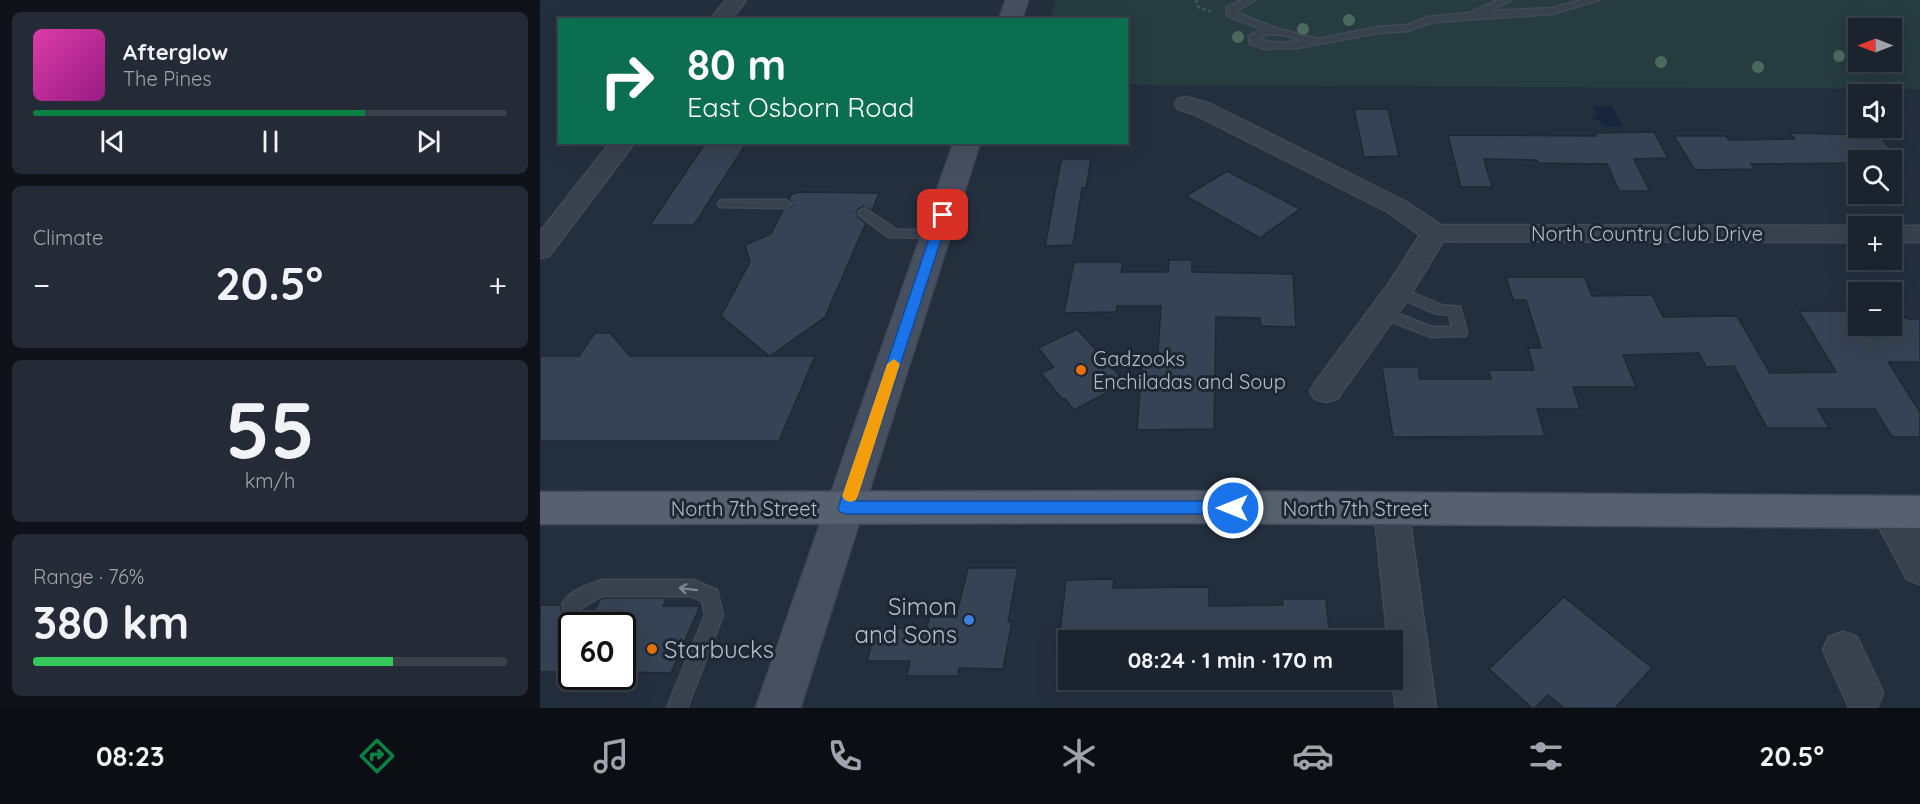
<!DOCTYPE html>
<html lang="en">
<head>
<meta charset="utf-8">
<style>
	body { margin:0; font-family:Quicksand,sans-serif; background:#242b36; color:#f1f3f6; height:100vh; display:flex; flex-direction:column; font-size:22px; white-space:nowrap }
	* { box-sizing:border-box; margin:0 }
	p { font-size:20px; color:#a0a4aa }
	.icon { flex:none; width:33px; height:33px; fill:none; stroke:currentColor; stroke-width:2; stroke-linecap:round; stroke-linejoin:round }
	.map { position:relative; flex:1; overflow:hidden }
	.panel { display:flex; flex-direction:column; gap:12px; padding:12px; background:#0f1319; width:540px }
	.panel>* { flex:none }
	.guide { position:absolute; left:18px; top:18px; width:570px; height:126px; border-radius:0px; box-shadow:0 6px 24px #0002,0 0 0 2px #39404a; background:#0b6e4f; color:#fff; overflow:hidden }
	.needle { width:39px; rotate:270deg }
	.buttons { position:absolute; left:1308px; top:18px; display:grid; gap:12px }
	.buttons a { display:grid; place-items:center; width:54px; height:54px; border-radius:0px; background:#1b232e; box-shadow:0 6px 24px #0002,0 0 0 2px #39404a; font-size:30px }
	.speed { position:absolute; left:18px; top:612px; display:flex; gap:12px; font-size:30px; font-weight:700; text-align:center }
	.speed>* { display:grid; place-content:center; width:78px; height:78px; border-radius:50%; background:#1b232e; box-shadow:0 6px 24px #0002,0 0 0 2px #39404a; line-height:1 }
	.speed .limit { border:3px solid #111; border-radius:9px; background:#fff; color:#111 }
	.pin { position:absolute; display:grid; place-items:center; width:51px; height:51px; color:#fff; margin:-26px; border-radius:12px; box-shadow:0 3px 9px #0006 }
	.me { position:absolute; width:66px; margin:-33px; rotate:270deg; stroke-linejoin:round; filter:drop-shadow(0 0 4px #0008) }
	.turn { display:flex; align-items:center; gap:21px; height:126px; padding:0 30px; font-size:27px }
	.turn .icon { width:78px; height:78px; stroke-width:2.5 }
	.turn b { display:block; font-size:42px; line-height:51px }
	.big { font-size:45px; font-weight:700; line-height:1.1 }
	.panel .widget { flex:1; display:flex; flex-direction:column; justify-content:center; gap:9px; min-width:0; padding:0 21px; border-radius:9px; background:#242b36 }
	.panel .dial { align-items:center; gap:0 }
	.dial b { font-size:78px; line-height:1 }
	.song { display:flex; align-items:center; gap:18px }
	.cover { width:72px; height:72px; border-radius:9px; background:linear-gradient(135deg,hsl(320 70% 55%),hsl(310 70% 35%)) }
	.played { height:6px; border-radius:3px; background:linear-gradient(90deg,#0b8043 70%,#39404a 70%) }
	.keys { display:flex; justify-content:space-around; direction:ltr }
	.heat { display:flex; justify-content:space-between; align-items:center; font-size:33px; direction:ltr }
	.charge { height:9px; border-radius:4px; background:linear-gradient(90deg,#34c759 76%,#39404a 0) }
	.trip { position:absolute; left:518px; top:630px; width:345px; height:60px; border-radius:0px; background:#1b232e; box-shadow:0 6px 24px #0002,0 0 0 2px #39404a; font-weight:700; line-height:60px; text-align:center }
	.tab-bar { display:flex; height:96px; justify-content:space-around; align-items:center; background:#0b0e12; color:#a0a4aa }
	.tab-bar .icon { width:42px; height:42px }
	.tab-bar .current { color:#0b8043 }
	.tab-bar b { font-size:27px; color:#f1f3f6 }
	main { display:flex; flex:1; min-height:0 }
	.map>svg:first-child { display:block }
	.green { fill:#263c3f; fill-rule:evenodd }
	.water { fill:#17263c }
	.building { fill:#364354; stroke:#1f2835; stroke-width:1.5 }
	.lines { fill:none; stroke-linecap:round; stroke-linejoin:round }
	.service-casing { stroke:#414a57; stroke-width:3 }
	.minor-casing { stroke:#414a57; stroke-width:3 }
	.secondary-casing { stroke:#414a57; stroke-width:3 }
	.primary-casing { stroke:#414a57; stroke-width:3 }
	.path { stroke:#3f5557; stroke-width:3; stroke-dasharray:3 3; stroke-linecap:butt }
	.service { fill:#38414e; fill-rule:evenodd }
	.minor { fill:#38414e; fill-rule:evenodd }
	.secondary { fill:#465061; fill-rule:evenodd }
	.primary { fill:#56606e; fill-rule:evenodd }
	.tree { fill:#4b6a5d }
	.oneway { stroke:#7c8592 }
	.route { fill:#1a73e8; stroke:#114b97; stroke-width:1.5 }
	.slow { fill:#f59e0b }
	.food-dot { fill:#e8710a; stroke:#1d2633; stroke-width:2 }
	.shop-dot { fill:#3f7fe0; stroke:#1d2633; stroke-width:2 }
	.labels { text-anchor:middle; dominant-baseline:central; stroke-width:6; stroke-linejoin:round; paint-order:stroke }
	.street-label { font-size:20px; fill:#b4bcc9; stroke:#1d2633 }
	.poi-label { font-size:20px; fill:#b4bcc9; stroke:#1d2633; text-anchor:start }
	.near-poi-label { font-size:24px; fill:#b4bcc9; stroke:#1d2633; text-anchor:end }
</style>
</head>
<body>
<main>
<section class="panel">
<div class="widget">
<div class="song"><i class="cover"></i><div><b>Afterglow</b><p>The Pines</p></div></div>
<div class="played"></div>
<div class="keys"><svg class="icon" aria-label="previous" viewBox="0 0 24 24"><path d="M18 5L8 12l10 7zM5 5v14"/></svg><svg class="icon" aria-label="pause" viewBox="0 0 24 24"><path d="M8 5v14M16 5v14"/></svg><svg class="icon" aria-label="next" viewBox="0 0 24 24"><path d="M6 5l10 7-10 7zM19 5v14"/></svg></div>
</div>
<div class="widget"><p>Climate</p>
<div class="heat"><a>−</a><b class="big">20.5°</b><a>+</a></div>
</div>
<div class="widget dial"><b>55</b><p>km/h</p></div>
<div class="widget"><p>Range · 76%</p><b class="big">380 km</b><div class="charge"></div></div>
</section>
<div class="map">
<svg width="1380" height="708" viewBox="0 0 1380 708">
	<rect width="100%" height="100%" fill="#242f3e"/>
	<!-- green -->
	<path class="green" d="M 516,0 L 1380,0 L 1380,89 L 587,85 L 586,20 L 510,20 ZM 1318,28 L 1352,28 L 1352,62 L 1318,62 Z"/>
	<!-- water -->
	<path class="water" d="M 1052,106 L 1072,106 L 1083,127 L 1063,127 L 1059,120 L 1054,120 L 1052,117 L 1057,116 Z"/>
	<!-- building -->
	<path class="building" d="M 814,109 L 848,109 L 859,156 L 824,157 Z
		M 1114,132 L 1128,158 L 1094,159 L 1110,191 L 1079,191 L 1067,164 L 998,163 L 997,160 L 944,159 L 952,187 L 921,187 L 908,135 L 1056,136 L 1055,133 Z
		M 1250,133 L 1338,135 L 1363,162 L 1318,160 L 1318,163 L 1211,164 L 1215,169 L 1155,170 L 1134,136 L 1186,136 L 1189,140 L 1255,139 Z
		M 166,142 L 207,142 L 154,225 L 110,225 Z
		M 524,159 L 551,159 L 546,188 L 542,188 L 533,245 L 505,246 L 521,161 Z
		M 687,171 L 760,209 L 720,238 L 646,196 Z
		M 259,192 L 339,193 L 332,211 L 323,206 L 316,211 L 318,217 L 326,223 L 285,317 L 230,356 L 275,356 L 239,441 L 0,441 L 0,356 L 39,356 L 55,333 L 70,333 L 90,356 L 229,356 L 181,316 L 210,262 L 205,245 L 231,234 L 243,210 L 254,205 L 249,199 L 252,194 Z
		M 629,260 L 652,260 L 652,272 L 753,274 L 756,327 L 721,326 L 720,318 L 676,317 L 674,429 L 597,430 L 602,365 L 617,365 L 621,306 L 577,306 L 576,312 L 524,313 L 534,262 L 583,262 L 581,272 L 628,272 Z
		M 966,277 L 1045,277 L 1052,296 L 1112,295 L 1123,317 L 1197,316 L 1230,373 L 1296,372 L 1259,311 L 1318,311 L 1318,326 L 1352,326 L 1352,311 L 1368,319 L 1380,319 L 1380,362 L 1348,362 L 1380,412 L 1380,437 L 1352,437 L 1335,409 L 1278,409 L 1289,428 L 1227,428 L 1194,366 L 1166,367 L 1159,353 L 1083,355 L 1096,387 L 1033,387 L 1040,409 L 997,409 L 1005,436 L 853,437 L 842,367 L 878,367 L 880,379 L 951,379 L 948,370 L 994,370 L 988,348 L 1001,348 L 986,300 L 973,300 Z
		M 537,329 L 586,383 L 534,410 L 525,399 L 523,400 L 501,373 L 514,367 L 498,348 Z
		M 428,568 L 478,568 L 468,622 L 472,622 L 463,669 L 419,668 L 418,676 L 367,676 L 370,661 L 327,661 L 336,628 L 387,629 L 389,617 L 416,617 Z
		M 574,579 L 573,588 L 669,587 L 669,606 L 743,605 L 742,599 L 786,599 L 790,640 L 519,640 L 526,580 Z
		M 1024,597 L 1112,668 L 1075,708 L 1024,708 L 1008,695 L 995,708 L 992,708 L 949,669 Z
		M 63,598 L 127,598 L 123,606 L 160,606 L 131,673 L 82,672 L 82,626 L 47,626 L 60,600 Z
		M 0,605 L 20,605 L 23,613 L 32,615 L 32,672 L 0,672 Z"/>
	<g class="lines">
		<!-- service casing -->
		<g class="service-casing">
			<path id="service" d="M 702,0 L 715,0 L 695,12 L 738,29 L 778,39 L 838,27 L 867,25 L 888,17 L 929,13 L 958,0 L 971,0 L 950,11 L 1012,8 L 1043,0 L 1059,0 L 1012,14 L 894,22 L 867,31 L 838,33 L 757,48 L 726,49 L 710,44 L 709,36 L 722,29 L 687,16 L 687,7 ZM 727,34 L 743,35 L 762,41 L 741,43 L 719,40 Z
				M 184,200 L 246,200 L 252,204 L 246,208 L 180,207 L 178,204 L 180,201 Z
				M 324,208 L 357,230 L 397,230 L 404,234 L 397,238 L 349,237 L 319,215 L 318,212 Z
				M 858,287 L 901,305 L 920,307 L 927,332 L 925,336 L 891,337 L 838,316 L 836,313 L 838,310 L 843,308 L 892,327 L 912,327 L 909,315 L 894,313 L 853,295 L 851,292 L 853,289 Z
				M 63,580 L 153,580 L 177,590 L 183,615 L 147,708 L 127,708 L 165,615 L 162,601 L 151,596 L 63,596 C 51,600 43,609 31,613 L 24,611 L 22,605 C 29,590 48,585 63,580 Z"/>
		</g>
		<!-- minor casing -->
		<g class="minor-casing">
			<path id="minor" d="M 186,0 L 206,0 L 191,20 L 170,20 Z
				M 646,97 L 670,104 L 866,202 L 901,225 L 1318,226 L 1321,226 L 1318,226 L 1318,242 L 903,241 L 868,299 L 797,399 L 786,402 L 775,399 L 770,391 L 775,383 L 848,285 L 880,235 L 848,212 L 654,114 L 638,109 L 635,104 L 638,99 Z
				M 71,142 L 95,142 L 9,256 L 0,258 L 0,232 Z
				M 1349,226 L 1380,226 L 1380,242 L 1352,242 L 1352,226 Z
				M 851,494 L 863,498 L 868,508 L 896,708 L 856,708 L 852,675 L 852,640 L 848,640 L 834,508 L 839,498 Z
				M 1348,498 L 1360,502 L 1380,535 L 1380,584 L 1367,579 L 1331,512 L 1336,502 Z
				M 1303,632 L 1317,637 L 1343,693 L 1337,707 L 1309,707 L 1283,650 L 1289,637 Z"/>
		</g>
		<!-- secondary casing -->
		<g class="secondary-casing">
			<path id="secondary" d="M 466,0 L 488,0 L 481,20 L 459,20 Z
				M 414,142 L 440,142 L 260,708 L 216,708 Z"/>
		</g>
		<!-- primary casing -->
		<g class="primary-casing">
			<path id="primary" d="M 648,491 L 1380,496 L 1380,528 L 648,523 L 0,524 L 0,492 Z"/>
		</g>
		<!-- path -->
		<path class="path" d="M 656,0 L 659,8 L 673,12"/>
		<!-- service -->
		<use href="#service" class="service"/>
		<!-- minor -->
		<use href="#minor" class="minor"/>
		<!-- secondary -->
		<use href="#secondary" class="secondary"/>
		<!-- primary -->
		<use href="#primary" class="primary"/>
	</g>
	<!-- trees -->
	<g class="tree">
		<circle cx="809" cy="20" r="6"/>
		<circle cx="763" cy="29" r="6"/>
		<circle cx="698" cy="37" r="6"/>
		<circle cx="1299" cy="56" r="6"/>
		<circle cx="1121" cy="62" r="6"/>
		<circle cx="1218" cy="67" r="6"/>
	</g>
	<!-- one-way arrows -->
	<defs><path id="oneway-shaft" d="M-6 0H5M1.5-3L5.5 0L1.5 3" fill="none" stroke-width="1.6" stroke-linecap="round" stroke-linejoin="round" transform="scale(1.5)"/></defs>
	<use class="oneway" href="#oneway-shaft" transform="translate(148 589) rotate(-173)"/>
	<!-- route -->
	<path class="route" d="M 403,212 L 409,215 L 316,501 L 693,501 L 699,503 L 701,508 L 699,512 L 693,514 L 306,514 L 300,512 L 298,508 L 397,215 Z"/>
	<!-- slow -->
	<path class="slow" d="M 354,359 L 360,364 L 318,496 L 316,500 L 310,502 L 305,500 L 302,496 L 347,364 Z"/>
	<!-- markers -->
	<g class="food-dot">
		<circle cx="541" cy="370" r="6"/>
		<circle cx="112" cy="649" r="6"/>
	</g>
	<circle class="shop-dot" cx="429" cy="620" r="6"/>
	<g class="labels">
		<!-- street labels -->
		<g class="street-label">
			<text x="1107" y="233">North Country Club Drive</text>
			<text x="204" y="508">North 7th Street</text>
			<text x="816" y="508">North 7th Street</text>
		</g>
		<!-- poi labels -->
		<g class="poi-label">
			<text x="553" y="358">Gadzooks<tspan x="553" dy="23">Enchiladas and Soup</tspan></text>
		</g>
		<!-- near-poi labels -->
		<g class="near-poi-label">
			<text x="417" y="606">Simon<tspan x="417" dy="28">and Sons</tspan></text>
			<text x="124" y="649" text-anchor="start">Starbucks</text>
		</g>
	</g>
</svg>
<div class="buttons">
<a><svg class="needle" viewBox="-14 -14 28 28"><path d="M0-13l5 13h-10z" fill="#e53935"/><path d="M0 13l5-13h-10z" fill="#a0a4aa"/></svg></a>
<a><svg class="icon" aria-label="sound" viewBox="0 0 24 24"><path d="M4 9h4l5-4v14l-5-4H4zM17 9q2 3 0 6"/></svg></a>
<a><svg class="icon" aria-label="search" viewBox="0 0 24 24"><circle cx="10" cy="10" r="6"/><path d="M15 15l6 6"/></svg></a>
<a>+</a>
<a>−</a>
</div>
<div class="speed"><div class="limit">60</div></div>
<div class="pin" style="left:403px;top:215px;background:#d93025"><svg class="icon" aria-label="arrive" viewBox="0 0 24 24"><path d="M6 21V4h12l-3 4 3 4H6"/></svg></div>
<svg class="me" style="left:693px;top:508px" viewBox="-20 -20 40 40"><circle r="17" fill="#1a73e8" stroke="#fff" stroke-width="3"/><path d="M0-11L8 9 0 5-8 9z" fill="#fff"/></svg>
<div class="trip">08:24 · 1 min · 170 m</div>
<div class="guide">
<div class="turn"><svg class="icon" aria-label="right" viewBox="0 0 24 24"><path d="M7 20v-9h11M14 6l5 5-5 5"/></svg><div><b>80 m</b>East Osborn Road</div></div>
</div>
</div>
</main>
<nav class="tab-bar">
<b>08:23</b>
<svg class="icon current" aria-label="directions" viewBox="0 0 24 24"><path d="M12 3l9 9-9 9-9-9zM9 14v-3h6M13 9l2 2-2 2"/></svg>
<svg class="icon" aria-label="music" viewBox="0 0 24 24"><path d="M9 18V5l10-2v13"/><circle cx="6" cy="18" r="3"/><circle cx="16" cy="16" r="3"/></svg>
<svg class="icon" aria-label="phone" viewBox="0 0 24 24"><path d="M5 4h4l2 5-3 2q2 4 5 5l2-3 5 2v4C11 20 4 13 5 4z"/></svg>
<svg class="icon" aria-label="climate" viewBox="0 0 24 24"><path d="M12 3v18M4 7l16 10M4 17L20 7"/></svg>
<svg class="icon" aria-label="car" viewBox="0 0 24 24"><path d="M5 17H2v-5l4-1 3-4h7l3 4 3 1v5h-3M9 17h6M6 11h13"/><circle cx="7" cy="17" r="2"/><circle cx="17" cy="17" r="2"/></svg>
<svg class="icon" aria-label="filters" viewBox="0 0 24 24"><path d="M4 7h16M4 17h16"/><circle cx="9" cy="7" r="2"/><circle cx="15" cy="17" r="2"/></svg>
<b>20.5°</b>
</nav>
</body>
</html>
